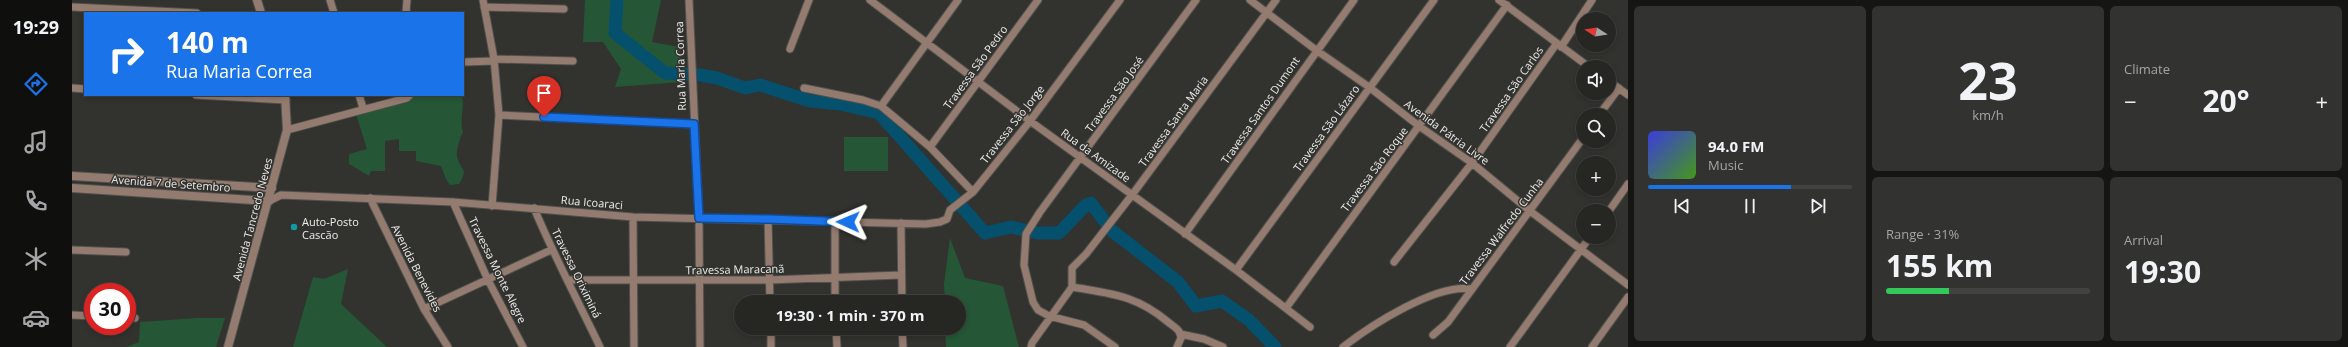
<!DOCTYPE html>
<html lang="en">
<head>
<meta charset="utf-8">
<style>
	body { margin:0; font-family:"Open Sans",sans-serif; background:#323230; color:#f1f3f6; height:100vh; display:flex; flex-direction:column; font-size:15px; white-space:nowrap }
	* { box-sizing:border-box; margin:0 }
	p { font-size:13px; color:#a4a5a6 }
	.icon { flex:none; width:22px; height:22px; fill:none; stroke:currentColor; stroke-width:2; stroke-linecap:round; stroke-linejoin:round }
	.map { position:relative; flex:1; overflow:hidden }
	.panel { display:flex; flex-direction:column; gap:6px; padding:6px; background:#151513; width:720px }
	.panel>* { flex:none }
	.banner { position:absolute; left:12px; top:12px; width:380px; height:84px; border-radius:0px; box-shadow:0 2px 6px #0003,0 0 0 1px #424341; background:#1a73e8; color:#fff; overflow:hidden }
	.needle { width:26px; rotate:282deg }
	.tools { position:absolute; left:1504px; top:12px; display:grid; gap:8px }
	.tools a { display:grid; place-items:center; width:40px; height:40px; border-radius:50%; background:#262623; box-shadow:0 2px 6px #0003,0 0 0 1px #424341; font-size:20px }
	.speed { position:absolute; left:12px; top:283px; display:flex; gap:8px; font-size:20px; font-weight:700; text-align:center }
	.speed>* { display:grid; place-content:center; width:52px; height:52px; border-radius:50%; background:#262623; box-shadow:0 2px 6px #0003,0 0 0 1px #424341; line-height:1 }
	.speed .limit { border:6px solid #d22; background:#fff; color:#111 }
	.pin { position:absolute; display:grid; place-items:center; width:34px; height:34px; color:#fff; margin:-41px -17px; border-radius:50% 50% 50% 0; rotate:-45deg; box-shadow:0 0 4px #0007 }
	.pin .icon { rotate:45deg }
	.me { position:absolute; width:44px; margin:-22px; rotate:271deg; stroke-linejoin:round; filter:drop-shadow(0 0 3px #0008) }
	.turn { display:flex; align-items:center; gap:14px; height:84px; padding:0 16px; font-size:18px }
	.turn .icon { width:52px; height:52px; stroke-width:2.5 }
	.turn b { display:block; font-size:28px; line-height:34px }
	.big { font-size:30px; font-weight:700; line-height:1.1 }
	.panel .tile { flex:1; display:flex; flex-direction:column; justify-content:center; gap:6px; min-width:0; padding:0 14px; border-radius:6px; background:#323230 }
	.panel .dial { align-items:center; gap:0 }
	.dial b { font-size:52px; line-height:1 }
	.song { display:flex; align-items:center; gap:12px }
	.cover { width:48px; height:48px; border-radius:6px; background:linear-gradient(135deg,hsl(240 70% 55%),hsl(100 70% 35%)) }
	.played { height:4px; border-radius:2px; background:linear-gradient(90deg,#1a73e8 70%,#424341 70%) }
	.keys { display:flex; justify-content:space-around; direction:ltr }
	.heat { display:flex; justify-content:space-between; align-items:center; font-size:22px; direction:ltr }
	.charge { height:6px; border-radius:3px; background:linear-gradient(90deg,#34c759 31%,#424341 0) }
	.panel .tiles { flex:1; display:grid; gap:6px; grid-template-columns:repeat(3,1fr) }
	.tile:first-child { grid-row:span 2 }
	.trip { position:absolute; left:662px; top:295px; width:232px; height:40px; border-radius:20px; background:#262623; box-shadow:0 2px 6px #0003,0 0 0 1px #424341; font-weight:700; line-height:40px; text-align:center }
	main { display:flex; flex:1; min-height:0 }
	.menu { display:flex; flex-direction:column; width:72px; justify-content:space-around; align-items:center; background:#0f0f0e; color:#a4a5a6 }
	.menu .icon { width:28px; height:28px }
	.menu .current { color:#1a73e8 }
	.menu b { font-size:18px; color:#f1f3f6 }
	.map>svg:first-child { display:block }
	.green { fill:#255736 }
	.lines { fill:none; stroke-linecap:round; stroke-linejoin:round }
	.river { stroke:#05506d; stroke-width:13 }
	.minor-casing { stroke:#50504d; stroke-width:9 }
	.tertiary-casing { stroke:#50504d; stroke-width:10 }
	.minor { stroke:#947b6f; stroke-width:7 }
	.tertiary { stroke:#947b6f; stroke-width:8 }
	.route-casing { stroke:#114b97; stroke-width:10 }
	.route { stroke:#1a73e8; stroke-width:7 }
	.culture-dot { fill:#0f9aa8; stroke:#32322f; stroke-width:1.5 }
	.labels { text-anchor:middle; dominant-baseline:central; stroke-width:3; stroke-linejoin:round; paint-order:stroke }
	.street-label { font-size:11px; fill:#eeedeb; stroke:#32322f }
	.poi-label { font-size:11px; fill:#eeedeb; stroke:#32322f; text-anchor:start }
</style>
</head>
<body>
<main>
<nav class="menu">
<b>19:29</b>
<svg class="icon current" aria-label="directions" viewBox="0 0 24 24"><path d="M12 3l9 9-9 9-9-9zM9 14v-3h6M13 9l2 2-2 2"/></svg>
<svg class="icon" aria-label="music" viewBox="0 0 24 24"><path d="M9 18V5l10-2v13"/><circle cx="6" cy="18" r="3"/><circle cx="16" cy="16" r="3"/></svg>
<svg class="icon" aria-label="phone" viewBox="0 0 24 24"><path d="M5 4h4l2 5-3 2q2 4 5 5l2-3 5 2v4C11 20 4 13 5 4z"/></svg>
<svg class="icon" aria-label="climate" viewBox="0 0 24 24"><path d="M12 3v18M4 7l16 10M4 17L20 7"/></svg>
<svg class="icon" aria-label="car" viewBox="0 0 24 24"><path d="M5 17H2v-5l4-1 3-4h7l3 4 3 1v5h-3M9 17h6M6 11h13"/><circle cx="7" cy="17" r="2"/><circle cx="17" cy="17" r="2"/></svg>
</nav>
<div class="map">
<svg width="1556" height="347" viewBox="0 0 1556 347">
	<rect width="100%" height="100%" fill="#32322f"/>
	<!-- green -->
	<path class="green" d="M 513,0 L 589,0 L 580,42 L 607,47 L 609,82 L 543,87 L 549,69 L 531,42 L 511,42 Z
		M 342,95 L 390,95 C 393,108 387,120 391,132 C 388,138 384,150 385,157 C 389,171 397,168 387,184 L 378,185 L 374,179 L 369,166 L 344,161 L 344,151 L 327,151 L 327,139 L 313,141 L 313,171 L 299,171 L 297,176 L 277,164 L 277,154 L 295,149 L 284,114 L 339,98 Z
		M 772,137 L 816,137 L 816,171 L 772,171 Z
		M 878,238 L 893,278 L 931,286 L 947,347 L 874,347 L 873,328 L 887,328 L 887,302 L 873,302 L 872,284 Z
		M 276,269 L 269,304 L 315,347 L 221,347 L 241,277 L 252,279 Z
		M 125,318 L 153,318 L 144,347 L 55,347 L 67,342 L 68,322 Z"/>
	<g class="lines">
		<!-- river -->
		<path class="river" d="M 545,0 L 543,33 L 593,73 L 628,75 L 645,78 L 673,88 L 688,85 L 738,101 L 768,104 L 807,113 L 913,233 L 939,227 L 966,233 L 987,233 L 1014,205 L 1019,203 L 1039,230 L 1106,282 L 1124,306 L 1150,301 L 1177,320 L 1203,347"/>
		<!-- minor casing -->
		<g class="minor-casing">
			<path id="minor" d="M 258,0 L 262,13
				M 411,0 L 422,59 L 427,115 L 420,206
				M 617,0 L 627,218 L 628,347
				M 798,0 L 958,121 L 1164,270 L 1238,327
				M 1178,0 L 1244,50 L 1297,87 L 1347,126 L 1400,163 L 1458,211 L 1556,285
				M 1427,0 L 1517,67
				M 0,7 L 125,13
				M 412,7 L 492,9
				M 334,13 L 335,0
				M 1489,47 L 1520,0
				M 718,49 L 737,0
				M 422,59 L 501,61
				M 391,62 L 422,61
				M 1537,81 L 1556,95
				M 0,88 L 13,89
				M 732,88 L 791,100 L 809,106 L 858,147 L 901,192
				M 124,95 L 214,100
				M 287,95 L 291,108
				M 809,106 L 886,0
				M 427,115 L 622,124
				M 1527,115 L 1547,88
				M 215,130 L 335,98 L 338,95
				M 858,147 L 966,0
				M 298,198 L 352,309 L 376,347
				M 197,201 L 209,195 L 381,202 L 561,217 L 854,224 L 868,222 L 875,219 L 878,210 L 901,192 L 958,121 L 1048,0
				M 381,202 L 416,280 L 451,347
				M 462,208 C 482,256 506,301 528,347
				M 1537,211 L 1556,184
				M 561,217 L 562,347
				M 696,219 L 698,302
				M 763,222 L 763,302
				M 829,223 L 830,302
				M 1113,234 L 1282,0
				M 0,250 L 54,252
				M 1322,262 L 1400,163 L 1485,43
				M 1164,270 L 1362,0
				M 496,280 L 697,280 L 829,275
				M 1000,287 C 1040,294 1064,295 1096,322 C 1102,327 1109,330 1109,338 L 1105,347
				M 1214,308 L 1435,5
				M 352,309 L 479,250
				M 0,315 L 21,316
				M 55,317 L 63,318
				M 699,328 L 699,347
				M 764,328 L 765,347
				M 830,328 L 831,347
				M 1108,334 L 1132,339 L 1151,347
				M 1361,335 L 1376,322 L 1511,138
				M 959,347 L 960,343 L 1000,287 L 1000,268 L 1014,254 L 1060,195 L 1204,0
				M 1043,347 L 1012,325 L 977,316 L 966,310 L 961,302 L 952,265 L 954,234 L 968,212 L 1124,0
				M 1271,347 C 1298,326 1364,283 1399,289
				M 1438,347 L 1518,237
				M 1520,347 L 1556,297"/>
		</g>
		<!-- tertiary casing -->
		<g class="tertiary-casing">
			<path id="tertiary" d="M 185,0 L 189,13
				M 0,176 L 200,188
				M 0,188 L 197,201
				M 156,347 L 215,130 L 213,95"/>
		</g>
		<!-- minor -->
		<use href="#minor" class="minor"/>
		<!-- tertiary -->
		<use href="#tertiary" class="tertiary"/>
	</g>
	<g class="lines">
		<!-- route casing -->
		<g class="route-casing">
			<path id="route" d="M 472,117 L 622,124 L 627,218 L 696,219 L 776,222"/>
		</g>
		<!-- route -->
		<use href="#route" class="route"/>
	</g>
	<!-- markers -->
	<circle class="culture-dot" cx="222" cy="227" r="4"/>
	<g class="labels">
		<!-- street labels -->
		<g class="street-label">
			<text transform="translate(608 66) rotate(-92)">Rua Maria Correa</text>
			<text transform="translate(903 67) rotate(-54)">Travessa São Pedro</text>
			<text transform="translate(1439 89) rotate(-55)">Travessa São Carlos</text>
			<text transform="translate(1042 94) rotate(-54)">Travessa São José</text>
			<text transform="translate(1188 110) rotate(-55)">Travessa Santos Dumont</text>
			<text transform="translate(1101 121) rotate(-54)">Travessa Santa Maria</text>
			<text transform="translate(940 124) rotate(-52)">Travessa São Jorge</text>
			<text transform="translate(1254 128) rotate(-54)">Travessa São Lázaro</text>
			<text transform="translate(1375 132) rotate(36)">Avenida Pátria Livre</text>
			<text transform="translate(1024 155) rotate(36)">Rua da Amizade</text>
			<text transform="translate(1302 169) rotate(-53)">Travessa São Roque</text>
			<text transform="translate(99 183) rotate(4)">Avenida 7 de Setembro</text>
			<text transform="translate(520 202) rotate(5)">Rua Icoaraci</text>
			<text transform="translate(180 219) rotate(-75)">Avenida Tancredo Neves</text>
			<text transform="translate(1429 231) rotate(-53)">Travessa Walfredo Cunha</text>
			<text transform="translate(345 268) rotate(63)">Avenida Benevides</text>
			<text transform="translate(663 269) rotate(-1)">Travessa Maracanã</text>
			<text transform="translate(426 270) rotate(64)">Travessa Monte Alegre</text>
			<text transform="translate(505 273) rotate(64)">Travessa Oriximiná</text>
		</g>
		<!-- poi labels -->
		<g class="poi-label">
			<text x="230" y="221">Auto-Posto<tspan x="230" dy="13">Cascão</tspan></text>
		</g>
	</g>
</svg>
<div class="tools">
<a><svg class="needle" viewBox="-14 -14 28 28"><path d="M0-13l5 13h-10z" fill="#e53935"/><path d="M0 13l5-13h-10z" fill="#a4a5a6"/></svg></a>
<a><svg class="icon" aria-label="sound" viewBox="0 0 24 24"><path d="M4 9h4l5-4v14l-5-4H4zM17 9q2 3 0 6"/></svg></a>
<a><svg class="icon" aria-label="search" viewBox="0 0 24 24"><circle cx="10" cy="10" r="6"/><path d="M15 15l6 6"/></svg></a>
<a>+</a>
<a>−</a>
</div>
<div class="speed"><div class="limit">30</div></div>
<div class="pin" style="left:472px;top:117px;background:#d93025"><svg class="icon" aria-label="arrive" viewBox="0 0 24 24"><path d="M6 21V4h12l-3 4 3 4H6"/></svg></div>
<svg class="me" style="left:776px;top:222px" viewBox="-20 -20 40 40"><path d="M0-17L14 15 0 8-14 15z" fill="#1a73e8" stroke="#fff" stroke-width="4"/></svg>
<div class="trip">19:30 · 1 min · 370 m</div>
<div class="banner">
<div class="turn"><svg class="icon" aria-label="right" viewBox="0 0 24 24"><path d="M7 20v-9h11M14 6l5 5-5 5"/></svg><div><b>140 m</b>Rua Maria Correa</div></div>
</div>
</div>
<section class="panel">
<div class="tiles">
<div class="tile">
<div class="song"><i class="cover"></i><div><b>94.0 FM</b><p>Music</p></div></div>
<div class="played"></div>
<div class="keys"><svg class="icon" aria-label="previous" viewBox="0 0 24 24"><path d="M18 5L8 12l10 7zM5 5v14"/></svg><svg class="icon" aria-label="pause" viewBox="0 0 24 24"><path d="M8 5v14M16 5v14"/></svg><svg class="icon" aria-label="next" viewBox="0 0 24 24"><path d="M6 5l10 7-10 7zM19 5v14"/></svg></div>
</div>
<div class="tile dial"><b>23</b><p>km/h</p></div>
<div class="tile"><p>Climate</p>
<div class="heat"><a>−</a><b class="big">20°</b><a>+</a></div>
</div>
<div class="tile"><p>Range · 31%</p><b class="big">155 km</b><div class="charge"></div></div>
<div class="tile"><p>Arrival</p><b class="big">19:30</b></div>
</div>
</section>
</main>
</body>
</html>
